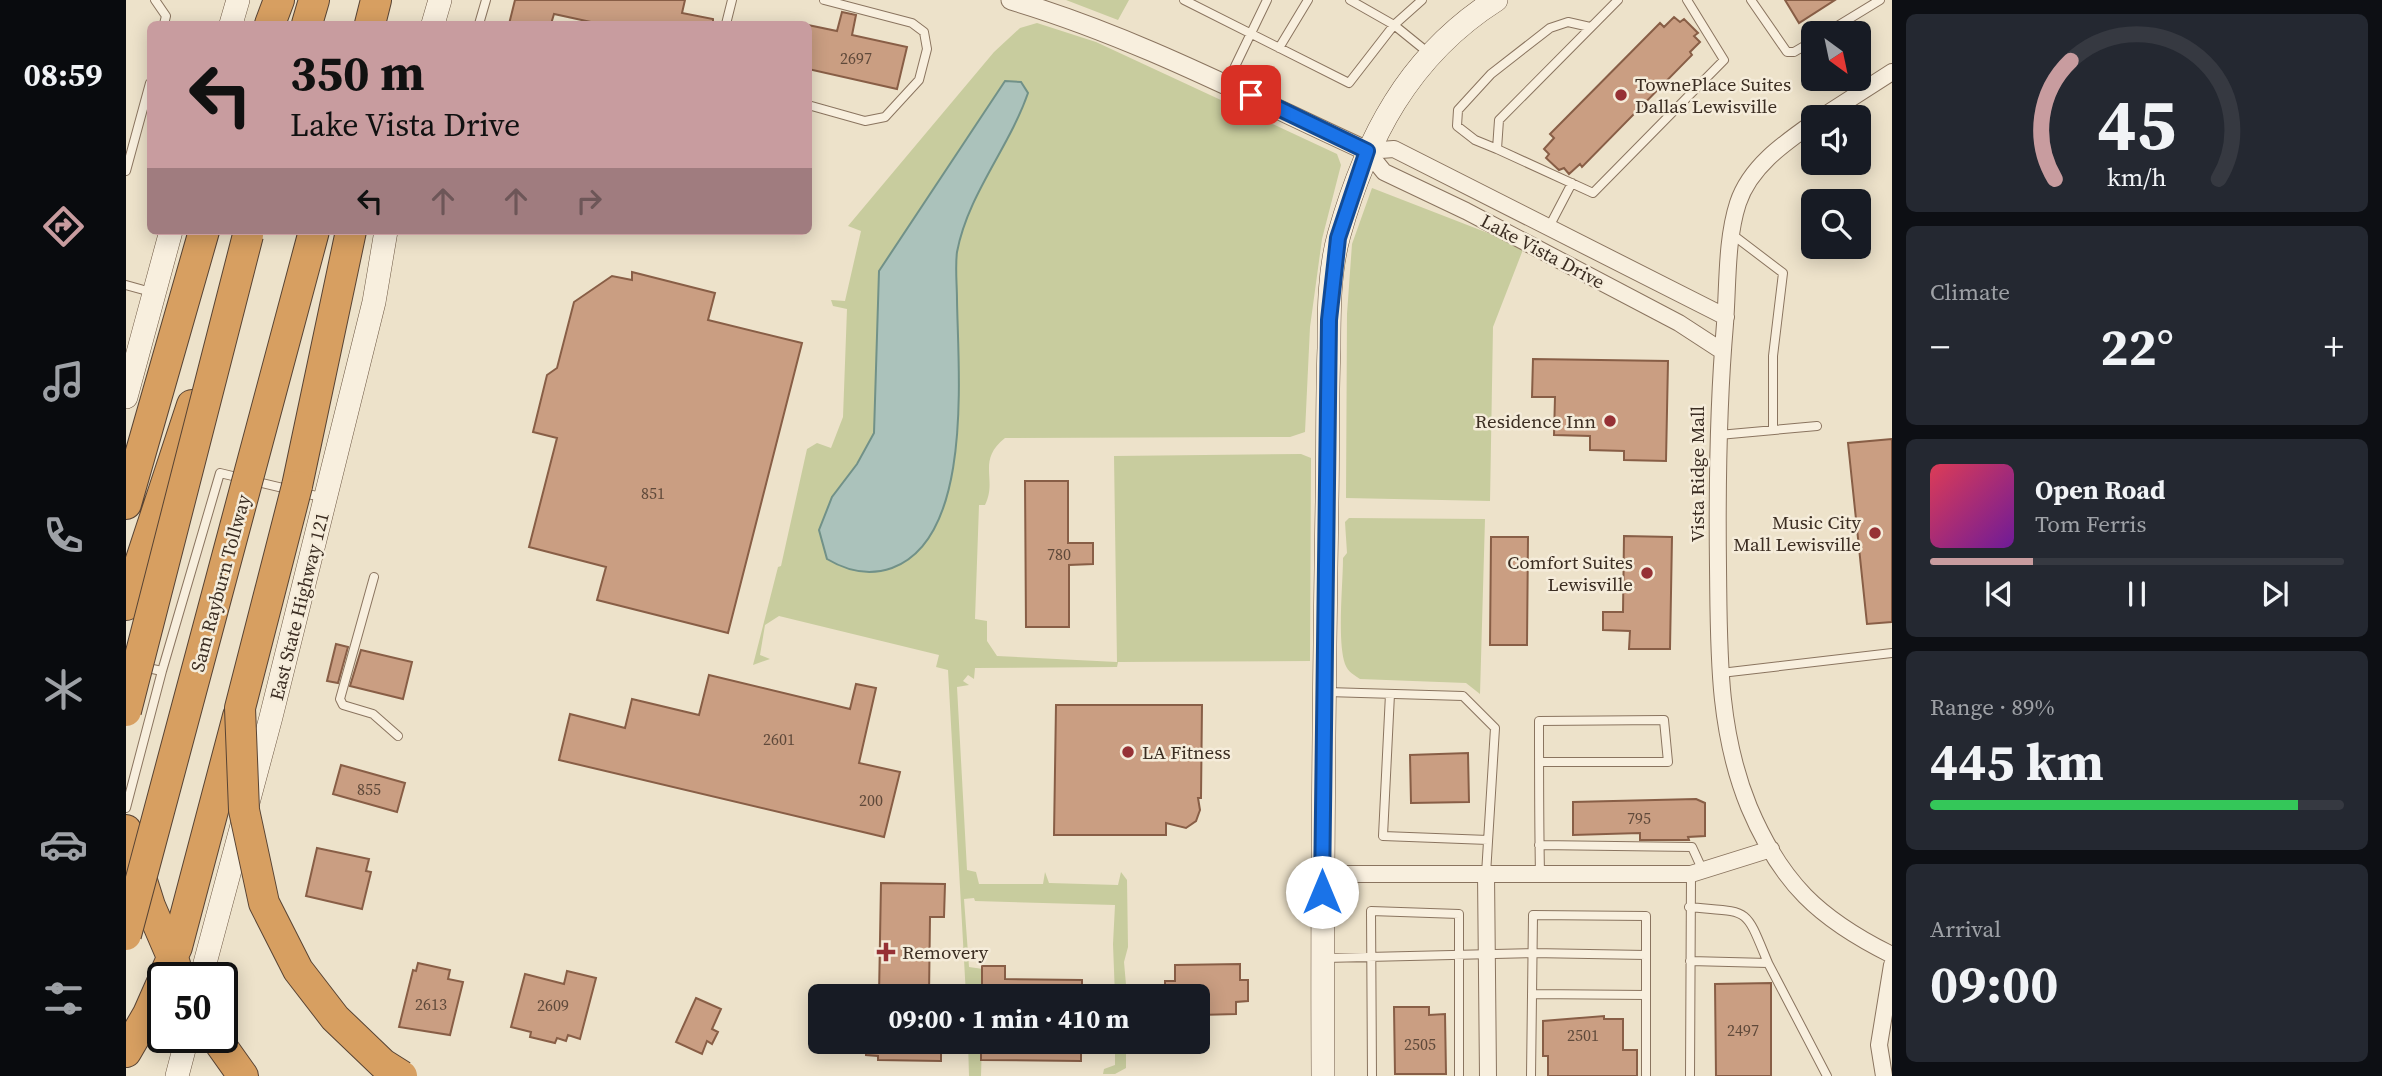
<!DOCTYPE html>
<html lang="en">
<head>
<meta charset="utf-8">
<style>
	body { margin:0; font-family:"Source Serif 4",serif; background:#242831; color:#f1f3f6; height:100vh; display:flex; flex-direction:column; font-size:26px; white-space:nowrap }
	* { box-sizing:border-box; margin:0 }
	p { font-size:23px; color:#9ea1a6 }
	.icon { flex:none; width:38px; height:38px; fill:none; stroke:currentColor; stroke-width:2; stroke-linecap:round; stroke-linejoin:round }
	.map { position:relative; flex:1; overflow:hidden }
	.details { display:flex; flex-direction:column; gap:14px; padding:14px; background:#0d0f14; width:490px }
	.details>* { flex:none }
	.guide { position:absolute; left:21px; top:21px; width:665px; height:214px; border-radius:10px; box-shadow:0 4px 18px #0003; background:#c89c9f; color:#111; overflow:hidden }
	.needle { width:46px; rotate:147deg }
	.controls { position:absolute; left:1675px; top:21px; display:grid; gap:14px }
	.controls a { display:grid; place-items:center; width:70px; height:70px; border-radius:10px; background:#171b24; box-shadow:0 4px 18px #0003; font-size:35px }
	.speed { position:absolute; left:21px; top:962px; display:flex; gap:14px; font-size:35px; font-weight:700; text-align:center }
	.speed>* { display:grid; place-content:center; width:91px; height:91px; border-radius:50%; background:#171b24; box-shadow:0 4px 18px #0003; line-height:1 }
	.speed .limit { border:4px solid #111; border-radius:10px; background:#fff; color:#111 }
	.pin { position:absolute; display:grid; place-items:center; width:60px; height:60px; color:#fff; margin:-30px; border-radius:14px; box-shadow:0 4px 10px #0006 }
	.me { position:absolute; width:77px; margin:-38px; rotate:0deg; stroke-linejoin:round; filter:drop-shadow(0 0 5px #0008) }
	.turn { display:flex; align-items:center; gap:24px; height:147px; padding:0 28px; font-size:32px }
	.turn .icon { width:91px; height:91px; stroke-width:2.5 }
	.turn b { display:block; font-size:49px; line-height:60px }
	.lanes { display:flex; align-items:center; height:66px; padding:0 28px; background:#0003; justify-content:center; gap:35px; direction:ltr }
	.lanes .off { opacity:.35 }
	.big { font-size:52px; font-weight:700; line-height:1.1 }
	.details .tile { flex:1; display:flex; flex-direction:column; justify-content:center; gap:10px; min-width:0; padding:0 24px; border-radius:10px; background:#242831 }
	.details .dial { align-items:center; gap:0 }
	.dial svg { height:182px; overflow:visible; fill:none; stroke:#363941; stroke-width:7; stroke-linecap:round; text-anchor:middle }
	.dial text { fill:#f1f3f6; stroke:none }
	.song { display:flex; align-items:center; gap:21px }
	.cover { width:84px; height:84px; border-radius:10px; background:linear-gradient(135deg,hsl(350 70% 55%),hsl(280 70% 35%)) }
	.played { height:7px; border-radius:4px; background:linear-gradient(90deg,#c89c9f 25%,#363941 25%) }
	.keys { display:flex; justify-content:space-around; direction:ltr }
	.heat { display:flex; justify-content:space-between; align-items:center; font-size:38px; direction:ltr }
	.charge { height:10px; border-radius:5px; background:linear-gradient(90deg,#34c759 89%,#363941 0) }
	.trip { position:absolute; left:682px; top:984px; width:402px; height:70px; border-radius:10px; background:#171b24; box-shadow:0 4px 18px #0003; font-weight:700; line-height:70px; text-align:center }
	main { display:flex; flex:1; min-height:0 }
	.tab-bar { display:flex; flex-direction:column; width:126px; justify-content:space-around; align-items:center; background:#090b0e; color:#9ea1a6 }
	.tab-bar .icon { width:49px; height:49px }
	.tab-bar .active { color:#c89c9f }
	.tab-bar b { font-size:32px; color:#f1f3f6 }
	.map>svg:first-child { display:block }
	.green { fill:#c8cc9e }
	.water { fill:#abc2bb; stroke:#719188; stroke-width:2 }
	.building { fill:#ca9e82; stroke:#885e46; stroke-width:2 }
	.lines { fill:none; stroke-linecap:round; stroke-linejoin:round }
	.service-casing { stroke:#8a745f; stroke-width:10 }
	.minor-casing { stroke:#8a745f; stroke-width:18 }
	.tertiary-casing { stroke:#8a745f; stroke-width:21 }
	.secondary-casing { stroke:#6c5642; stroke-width:24 }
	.motorway-casing { stroke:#584333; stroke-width:32 }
	.service { stroke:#f8efde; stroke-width:8 }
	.minor { stroke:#f8efde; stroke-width:16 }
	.tertiary { stroke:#f8efde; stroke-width:19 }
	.secondary { stroke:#f8efde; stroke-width:23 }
	.motorway { stroke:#d79f61; stroke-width:30 }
	.motorway-bridge-casing { stroke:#584333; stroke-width:32; stroke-linecap:butt }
	.motorway-bridge { stroke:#d79f61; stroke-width:30 }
	.route-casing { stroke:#114b97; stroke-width:18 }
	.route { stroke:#1a73e8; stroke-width:12 }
	.poi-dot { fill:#963135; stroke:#f5ecda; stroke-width:2.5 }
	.labels { text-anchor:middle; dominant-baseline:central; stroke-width:5; stroke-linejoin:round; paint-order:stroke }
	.number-label { font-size:16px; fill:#5f493a }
	.poi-label { font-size:19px; fill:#3b2d22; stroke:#f5ecda; text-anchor:start }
	.street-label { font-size:19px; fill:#3b2d22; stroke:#f5ecda }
</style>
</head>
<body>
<main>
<nav class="tab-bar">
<b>08:59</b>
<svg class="icon active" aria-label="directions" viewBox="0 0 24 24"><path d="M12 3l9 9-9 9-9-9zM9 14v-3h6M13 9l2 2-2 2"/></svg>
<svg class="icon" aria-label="music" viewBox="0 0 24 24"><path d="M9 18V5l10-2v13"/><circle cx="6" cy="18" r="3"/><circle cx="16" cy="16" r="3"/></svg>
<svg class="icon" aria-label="phone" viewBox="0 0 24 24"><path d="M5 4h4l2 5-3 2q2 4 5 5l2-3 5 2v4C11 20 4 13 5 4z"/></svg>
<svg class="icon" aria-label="climate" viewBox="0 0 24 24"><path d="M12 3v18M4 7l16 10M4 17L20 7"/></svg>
<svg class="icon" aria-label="car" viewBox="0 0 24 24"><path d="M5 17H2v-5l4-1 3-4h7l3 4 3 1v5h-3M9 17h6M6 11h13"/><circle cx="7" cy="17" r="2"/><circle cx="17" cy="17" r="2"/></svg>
<svg class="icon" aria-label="filters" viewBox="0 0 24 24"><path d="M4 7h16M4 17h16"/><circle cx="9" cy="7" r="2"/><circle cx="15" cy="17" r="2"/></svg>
</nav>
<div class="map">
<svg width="1766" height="1076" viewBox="0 0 1766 1076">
	<rect width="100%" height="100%" fill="#ede2ca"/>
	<!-- green -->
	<path class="green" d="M 940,0 L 1003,0 L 992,20 Z
		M 911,23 L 970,42 L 1211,154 L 1215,165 L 1196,239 L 1184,327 L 1179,432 L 1164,437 L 879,438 C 850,461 872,479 859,505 L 853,505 L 849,619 L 861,621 L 861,641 L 871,656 L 991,662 L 988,456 L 1175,454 L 1185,458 L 1184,661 L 992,662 L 991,667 L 849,668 L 848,679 L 842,675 L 837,681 L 843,685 L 831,687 L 841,870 L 850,872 L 853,884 L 917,884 L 919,872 L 923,883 L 992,885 L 995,872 L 1001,880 L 1002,947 L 998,962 L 1001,996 L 989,996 L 987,944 L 989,905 L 849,901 L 848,898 L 838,899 L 843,967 L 857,969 L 857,996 L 840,996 L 822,670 L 810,667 L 813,655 L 653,616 L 639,625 L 634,655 L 644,659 L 627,665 L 652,567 L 655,566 L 681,449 L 691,443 L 705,448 L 717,417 L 721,309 L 707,306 L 705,300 L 719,301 L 735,231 L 722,226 L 868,52 L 894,28 Z
		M 1246,188 L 1398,247 L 1367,327 L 1364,501 L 1220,498 L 1221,314 L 1226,244 Z
		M 1223,518 L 1359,519 L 1354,694 L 1340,683 L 1234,679 C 1228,675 1222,672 1219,664 C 1211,641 1217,584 1217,558 L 1221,553 L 1219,522 Z
		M 842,1041 L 856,1041 L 855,1076 L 843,1076 Z
		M 989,1041 L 1000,1041 L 1000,1068 L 989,1074 L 977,1074 L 978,1069 L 989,1065 Z"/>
	<!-- water -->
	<path class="water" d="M 879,81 L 895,82 L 902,93 C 883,148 842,194 831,252 C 829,267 831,285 831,300 C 832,371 848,538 766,568 C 743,576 721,571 701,559 L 693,530 L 706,497 L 731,464 L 748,433 L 753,271 Z"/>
	<!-- building -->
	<path class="building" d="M 389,0 L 559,0 L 556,13 L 587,19 L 587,24 L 474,24 L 428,14 L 425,24 L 383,24 Z
		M 1659,0 L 1709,0 L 1673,23 Z
		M 716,12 L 730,15 L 726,35 L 781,47 L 771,89 L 682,69 L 682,25 L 711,31 Z
		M 1548,17 L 1554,22 L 1558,19 L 1572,33 L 1568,36 L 1574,42 L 1564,52 L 1566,55 L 1456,167 L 1454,164 L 1443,174 L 1438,168 L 1433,170 L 1420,158 L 1423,154 L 1418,149 L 1428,138 L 1424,134 L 1534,23 L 1538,27 Z
		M 506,272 L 589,293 L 582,320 L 676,343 L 602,633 L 471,600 L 480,567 L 403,547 L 431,438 L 407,432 L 421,375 L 431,368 L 448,302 L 486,276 L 506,280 Z
		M 1407,359 L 1542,361 L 1540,461 L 1498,460 L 1498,451 L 1464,450 L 1464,436 L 1428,435 L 1429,397 L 1406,397 Z
		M 1766,439 L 1766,622 L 1741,624 L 1722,443 Z
		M 899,481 L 942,481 L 942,543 L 967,543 L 967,564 L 943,565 L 943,627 L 900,627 Z
		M 1498,536 L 1546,537 L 1544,649 L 1503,649 L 1504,631 L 1477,630 L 1477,612 L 1497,612 Z
		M 1365,537 L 1402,537 L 1401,645 L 1364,645 Z
		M 210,644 L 222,647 L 212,683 L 201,681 Z
		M 235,650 L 286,662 L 277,699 L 224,686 Z
		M 583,675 L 724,709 L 730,684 L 750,688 L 733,763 L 774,772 L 758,837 L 433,760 L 444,714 L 499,728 L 506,699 L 573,715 Z
		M 930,705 L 1076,705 L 1075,798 L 1072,798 L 1074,810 L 1070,821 L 1060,828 L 1040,823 L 1040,835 L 928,835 Z
		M 1342,753 L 1343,802 L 1285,803 L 1284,755 Z
		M 215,765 L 279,783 L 271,812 L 207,794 Z
		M 1570,799 L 1579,803 L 1579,836 L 1562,837 L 1563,840 L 1514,840 L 1514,833 L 1447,835 L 1447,802 Z
		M 191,848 L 243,859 L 240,871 L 245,872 L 236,909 L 180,896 Z
		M 755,883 L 819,884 L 818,917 L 804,917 L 803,996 L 753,996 Z
		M 292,963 L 324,970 L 322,979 L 337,982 L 324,1035 L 273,1027 L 287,970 L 290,971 Z
		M 1114,964 L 1114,980 L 1122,980 L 1122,1001 L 1110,1002 L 1110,1014 L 1073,1015 L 1073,996 L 1039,996 L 1039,981 L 1049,981 L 1049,965 Z
		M 856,966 L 879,966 L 879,979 L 956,980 L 956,996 L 856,996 Z
		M 441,971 L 470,978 L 454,1039 L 442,1035 L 440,1041 L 431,1038 L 429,1043 L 404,1037 L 405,1032 L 385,1027 L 399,974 L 438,984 Z
		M 1645,983 L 1645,1076 L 1590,1076 L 1589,984 Z
		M 570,998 L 595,1009 L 586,1029 L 592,1032 L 586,1044 L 581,1041 L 576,1054 L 550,1042 Z
		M 1268,1007 L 1303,1007 L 1303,1015 L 1319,1014 L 1320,1074 L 1269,1074 Z
		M 1478,1016 L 1478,1019 L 1497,1019 L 1497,1050 L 1511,1050 L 1511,1076 L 1422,1076 L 1422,1056 L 1417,1056 L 1417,1021 Z
		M 740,1041 L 815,1041 L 815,1061 L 752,1060 L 752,1056 L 740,1055 Z
		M 855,1041 L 955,1041 L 955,1061 L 855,1060 Z"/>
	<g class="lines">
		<!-- service casing -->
		<g class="service-casing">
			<path id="service" d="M 29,0 L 40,16 L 38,24
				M 1058,0 L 1223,83 L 1268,25 L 1296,0
				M 1224,0 L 1268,25 L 1305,55
				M 1492,0 L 1373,120 L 1371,149 L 1467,193 L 1598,60 L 1561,0
				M 1625,0 L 1661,52 L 1668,52 L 1687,41
				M 353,24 L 360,0
				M 600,24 L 606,0
				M 1700,33 L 1754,0
				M 1153,48 L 1182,0
				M 1101,83 L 1141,0
				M 682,105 L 739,121 L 759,117 L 793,80 L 801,49 L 798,32 L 786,23 L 698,0
				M 1371,149 L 1349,140 L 1331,126 L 1332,110 L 1365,74 L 1424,28 L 1442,22 L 1464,27
				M 0,171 L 24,83
				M 1423,227 L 1446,183
				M 1607,235 L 1657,273 L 1647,356 L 1647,429
				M 0,285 L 25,292
				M 1593,435 L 1691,426
				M 248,577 L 214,699 L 217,705 L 247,714 L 272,736
				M 17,667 L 36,671 L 94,473 L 199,498
				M 1595,673 L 1766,653
				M 1201,692 L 1337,696 L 1369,728 L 1360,874
				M 1264,694 L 1257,836 L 1362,840
				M 1413,762 L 1542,762 L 1538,720 L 1413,721 C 1413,772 1413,823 1414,874
				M 0,808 L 36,671
				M 1413,845 L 1566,847 L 1577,871
				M 1563,907 C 1625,913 1618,905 1642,963
				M 1199,958 L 1406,953 L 1520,955
				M 1564,961 L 1642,963 L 1701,1076
				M 1406,994 L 1520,995
				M 1246,1076 L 1245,911 L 1333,914 L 1333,1076
				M 1405,1076 L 1407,915 L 1520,916 L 1520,1076
				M 1564,1076 L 1565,874"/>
		</g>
		<!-- minor casing -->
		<g class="minor-casing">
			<path id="minor" d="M 1696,117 L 1766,72
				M 1687,123 C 1657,144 1624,167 1612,203 C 1600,240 1602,285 1599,324 C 1592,405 1591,485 1592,567 C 1593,649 1591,729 1623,807 C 1655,883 1693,919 1766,955
				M 1241,151 L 1258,172 L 1340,211 L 1553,323 L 1596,351
				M 1241,151 L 1268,149 L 1600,317
				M 1196,874 L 1565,874 L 1645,849
				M 1360,874 L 1362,1076
				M 1758,1076 L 1753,1045 L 1766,965"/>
		</g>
		<!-- tertiary casing -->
		<g class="tertiary-casing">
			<path id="tertiary" d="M 885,0 C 1010,37 1123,97 1241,151"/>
		</g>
		<!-- secondary casing -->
		<g class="secondary-casing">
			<path id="secondary" d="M 105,24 L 112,0
				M 307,24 L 314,0
				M 0,397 L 45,231
				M 75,978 L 145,717 L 248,302 L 260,231
				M 51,1076 L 61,1038
				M 1197,1076 C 1196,885 1198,693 1201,502 C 1202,451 1201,399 1203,348 C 1203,311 1203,271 1213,235 C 1240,139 1282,56 1370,0"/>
		</g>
		<!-- motorway casing -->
		<g class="motorway-casing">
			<path id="motorway" d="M 144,24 L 153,0
				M 181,24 L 188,0
				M 244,24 L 250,0
				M 171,486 L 225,231
				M 0,504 L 78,231
				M 0,605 L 66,405
				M 0,830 L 24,906 L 49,964
				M 37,978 L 51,947 L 112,716
				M 90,1038 L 117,1076
				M 0,1052 L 22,1014 L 37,980"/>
		</g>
		<!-- service -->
		<use href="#service" class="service"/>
		<!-- minor -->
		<use href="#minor" class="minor"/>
		<!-- tertiary -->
		<use href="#tertiary" class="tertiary"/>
		<!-- secondary -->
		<use href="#secondary" class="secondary"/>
		<!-- motorway -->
		<use href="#motorway" class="motorway"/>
		<!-- motorway-bridge casing -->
		<g class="motorway-bridge-casing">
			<path id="motorway-bridge" d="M 171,486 L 114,708 L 118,810 L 138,903 L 172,970 L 209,1018 L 257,1064 L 276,1076
				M 0,711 L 122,235
				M 0,935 L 188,231"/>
		</g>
		<!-- motorway-bridge -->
		<use href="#motorway-bridge" class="motorway-bridge"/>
	</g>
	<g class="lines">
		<!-- route casing -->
		<g class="route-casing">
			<path id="route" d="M 1125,95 L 1241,151 L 1212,238 L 1203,320 L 1196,892"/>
		</g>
		<!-- route -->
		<use href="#route" class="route"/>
	</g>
	<!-- markers -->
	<g class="poi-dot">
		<circle cx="1495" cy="95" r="7"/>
		<circle cx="1484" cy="421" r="7"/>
		<circle cx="1749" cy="533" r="7"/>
		<circle cx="1521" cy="573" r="7"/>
		<circle cx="1002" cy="752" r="7"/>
		<path d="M756.5 941.5h7v7h7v7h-7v7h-7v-7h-7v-7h7z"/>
	</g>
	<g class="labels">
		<!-- number labels -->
		<g class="number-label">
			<text x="730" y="58">2697</text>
			<text x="527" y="493">851</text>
			<text x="933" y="554">780</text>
			<text x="653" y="739">2601</text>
			<text x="243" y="789">855</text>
			<text x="745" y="800">200</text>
			<text x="1513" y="818">795</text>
			<text x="305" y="1004">2613</text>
			<text x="427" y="1005">2609</text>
			<text x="1617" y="1030">2497</text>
			<text x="1457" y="1035">2501</text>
			<text x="1294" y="1044">2505</text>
		</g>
		<!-- poi labels -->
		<g class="poi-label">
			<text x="1509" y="84">TownePlace Suites<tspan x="1509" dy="22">Dallas Lewisville</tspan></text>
			<text x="1470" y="421" text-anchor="end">Residence Inn</text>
			<text x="1735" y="522" text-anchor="end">Music City<tspan x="1735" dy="22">Mall Lewisville</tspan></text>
			<text x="1507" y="562" text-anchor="end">Comfort Suites<tspan x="1507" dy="22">Lewisville</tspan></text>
			<text x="1016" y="752">LA Fitness</text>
			<text x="776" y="952">Removery</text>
		</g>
		<!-- street labels -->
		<g class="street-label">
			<text transform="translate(1417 251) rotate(28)">Lake Vista Drive</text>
			<text transform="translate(1571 474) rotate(-90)">Vista Ridge Mall</text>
			<text transform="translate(94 583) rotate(-75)">Sam Rayburn Tollway</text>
			<text transform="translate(173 606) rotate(-76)">East State Highway 121</text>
		</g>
	</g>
</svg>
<div class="controls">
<a><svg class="needle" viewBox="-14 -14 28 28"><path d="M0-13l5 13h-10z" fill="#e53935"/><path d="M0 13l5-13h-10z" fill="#9ea1a6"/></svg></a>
<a><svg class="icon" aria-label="sound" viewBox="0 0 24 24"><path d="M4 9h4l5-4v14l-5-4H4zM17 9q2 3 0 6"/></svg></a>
<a><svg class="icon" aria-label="search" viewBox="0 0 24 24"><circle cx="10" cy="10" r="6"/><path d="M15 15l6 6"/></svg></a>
</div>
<div class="speed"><div class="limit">50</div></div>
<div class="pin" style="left:1125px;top:95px;background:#d93025"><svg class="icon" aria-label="arrive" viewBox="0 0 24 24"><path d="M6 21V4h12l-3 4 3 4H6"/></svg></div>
<svg class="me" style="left:1196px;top:892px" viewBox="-20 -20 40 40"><circle r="19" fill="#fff"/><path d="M0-13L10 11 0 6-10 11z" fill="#1a73e8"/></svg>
<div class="trip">09:00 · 1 min · 410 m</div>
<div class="guide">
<div class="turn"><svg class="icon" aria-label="left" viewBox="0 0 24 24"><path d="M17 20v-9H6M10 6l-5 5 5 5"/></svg><div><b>350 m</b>Lake Vista Drive</div></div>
<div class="lanes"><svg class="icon" aria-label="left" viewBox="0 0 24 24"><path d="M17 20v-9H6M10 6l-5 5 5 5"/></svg><svg class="icon off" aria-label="ahead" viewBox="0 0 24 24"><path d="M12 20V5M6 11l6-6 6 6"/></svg><svg class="icon off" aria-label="ahead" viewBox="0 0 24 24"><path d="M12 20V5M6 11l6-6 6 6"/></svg><svg class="icon off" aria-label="right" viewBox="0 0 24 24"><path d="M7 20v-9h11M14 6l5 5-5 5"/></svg></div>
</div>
</div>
<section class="details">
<div class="tile dial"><svg viewBox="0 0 100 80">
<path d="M14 69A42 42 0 1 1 86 69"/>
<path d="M14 69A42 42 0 0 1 21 17" stroke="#c89c9f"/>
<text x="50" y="56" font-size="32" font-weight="700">45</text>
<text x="50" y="72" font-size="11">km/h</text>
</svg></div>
<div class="tile"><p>Climate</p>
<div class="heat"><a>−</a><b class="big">22°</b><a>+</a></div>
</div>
<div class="tile">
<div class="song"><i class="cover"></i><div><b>Open Road</b><p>Tom Ferris</p></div></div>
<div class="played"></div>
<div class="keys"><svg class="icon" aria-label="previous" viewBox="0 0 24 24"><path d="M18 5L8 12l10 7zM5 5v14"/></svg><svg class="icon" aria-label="pause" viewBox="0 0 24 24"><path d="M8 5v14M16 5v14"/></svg><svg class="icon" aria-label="next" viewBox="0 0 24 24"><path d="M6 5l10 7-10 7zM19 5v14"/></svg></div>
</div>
<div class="tile"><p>Range · 89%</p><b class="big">445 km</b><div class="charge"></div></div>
<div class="tile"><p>Arrival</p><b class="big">09:00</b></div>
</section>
</main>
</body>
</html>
